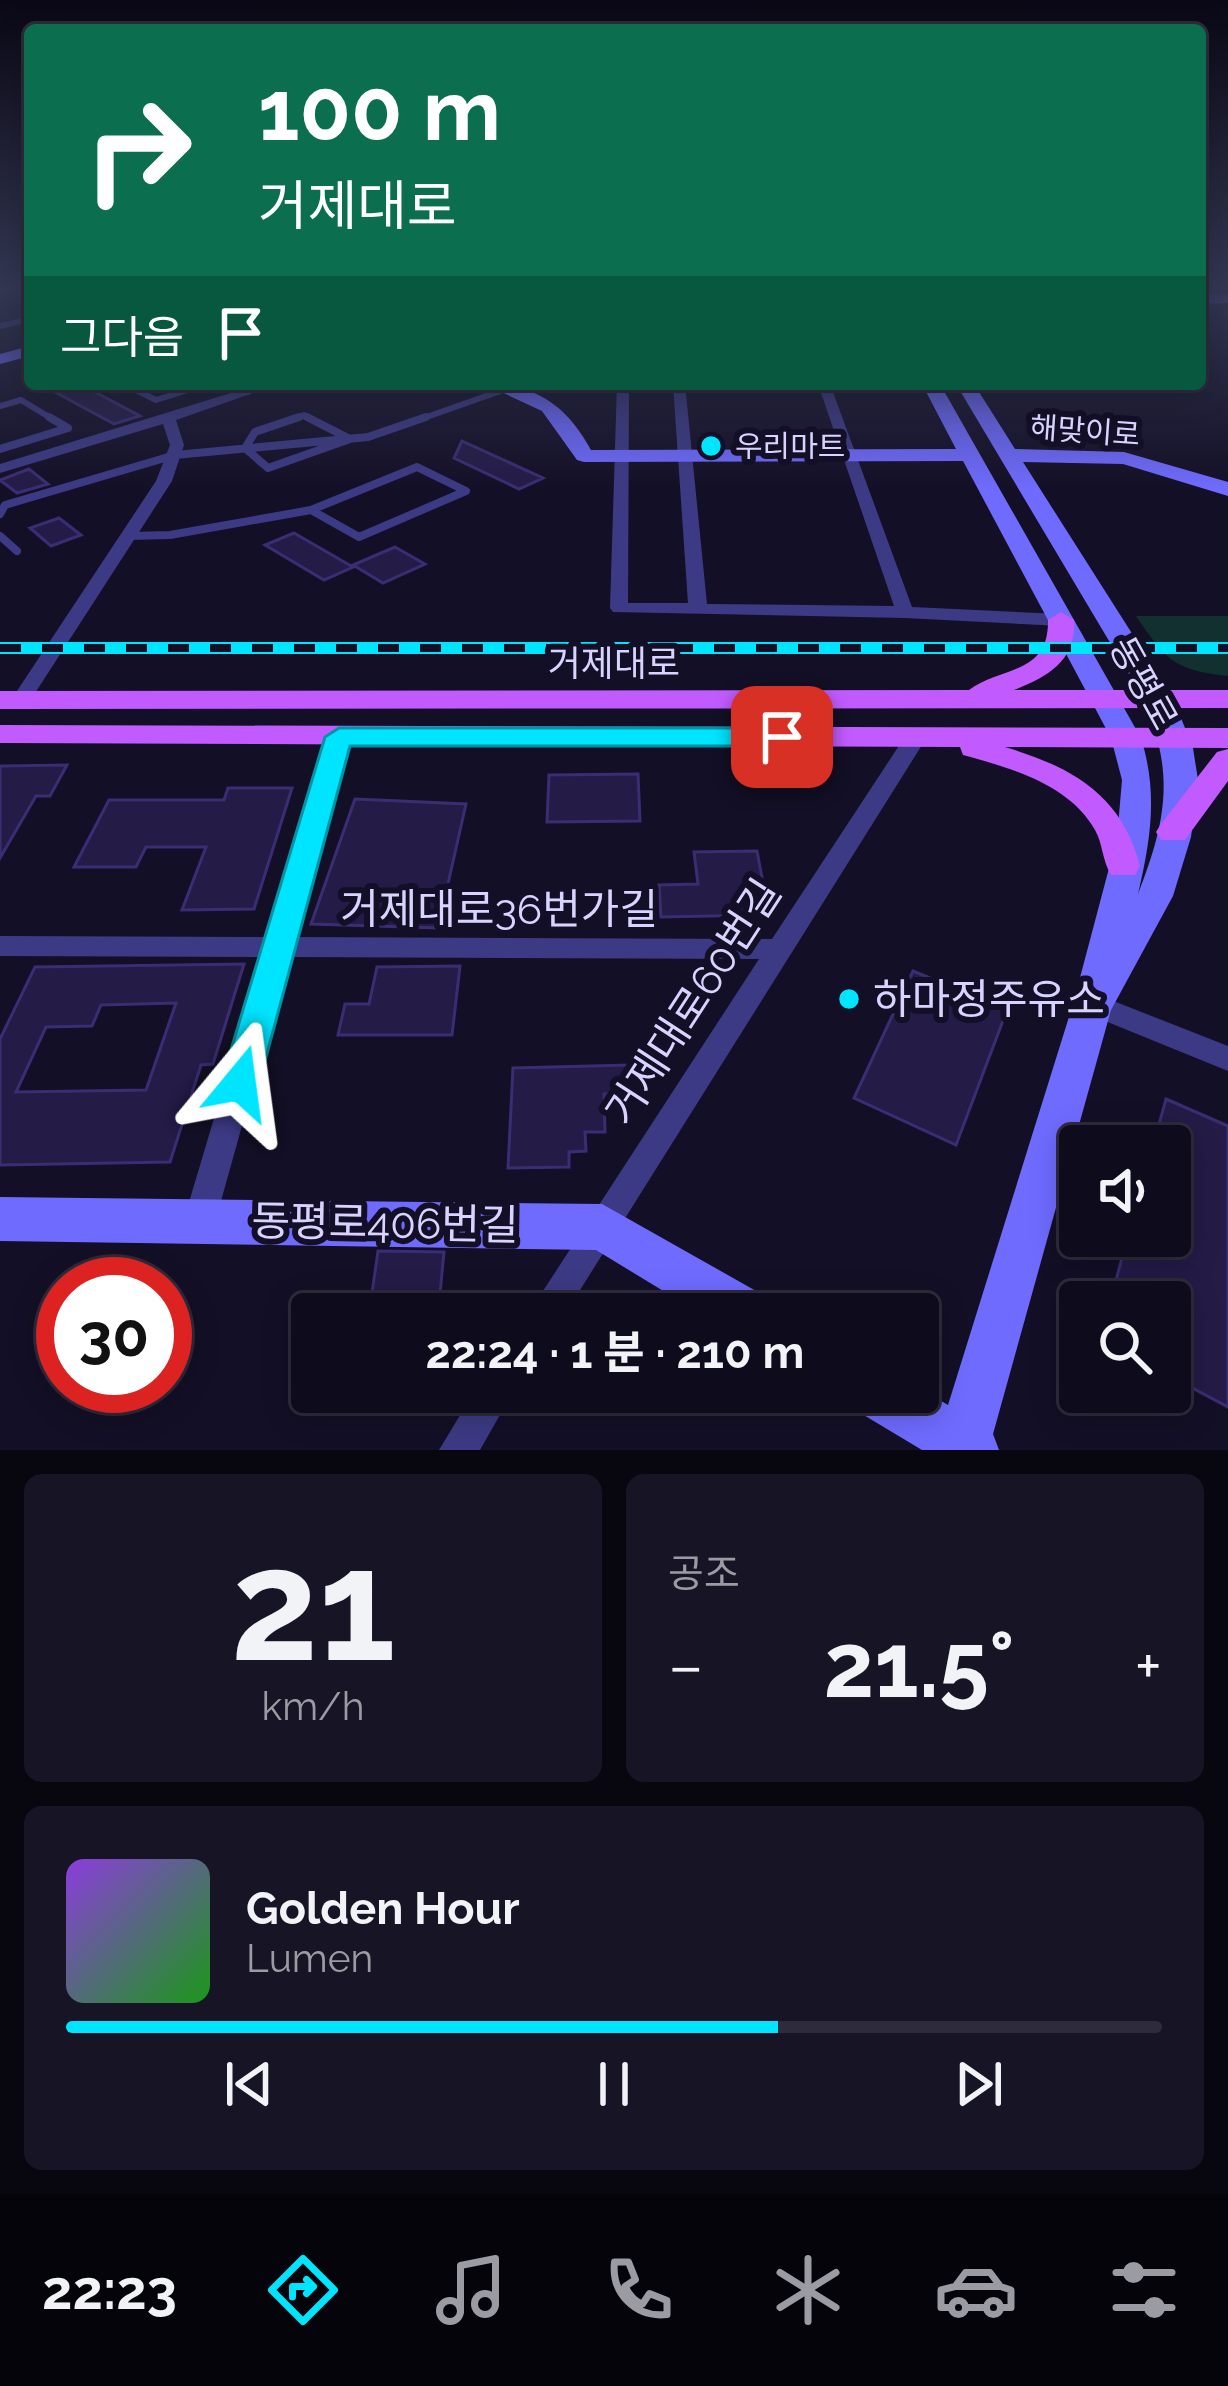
<!DOCTYPE html>
<html lang="ko">
<head>
<meta charset="utf-8">
<style>
	body { margin:0; font-family:Raleway,"Noto Sans KR",sans-serif; background:#171425; color:#f1f3f6; height:100vh; display:flex; flex-direction:column; font-size:45px; white-space:nowrap }
	* { box-sizing:border-box; margin:0 }
	p { font-size:39px; color:#9b9ba3 }
	.icon { flex:none; width:66px; height:66px; fill:none; stroke:currentColor; stroke-width:2; stroke-linecap:round; stroke-linejoin:round }
	.map { position:relative; height:1450px; overflow:hidden }
	.sheet { display:flex; flex-direction:column; gap:24px; padding:24px; background:#08060f; flex:1 }
	.sheet>* { flex:none }
	.banner { position:absolute; left:24px; top:24px; width:1182px; height:366px; border-radius:12px; box-shadow:0 6px 30px #0003,0 0 0 3px #2e2b3b; background:#0b6e4f; color:#fff; overflow:hidden }
	.controls { position:absolute; left:1059px; top:1125px; display:grid; gap:24px }
	.controls a { display:grid; place-items:center; width:132px; height:132px; border-radius:12px; background:#0e0b1c; box-shadow:0 6px 30px #0003,0 0 0 3px #2e2b3b; font-size:60px }
	.speed { position:absolute; left:36px; top:1257px; display:flex; gap:24px; font-size:60px; font-weight:700; text-align:center }
	.speed>* { display:grid; place-content:center; width:156px; height:156px; border-radius:50%; background:#0e0b1c; box-shadow:0 6px 30px #0003,0 0 0 3px #2e2b3b; line-height:1 }
	.speed .limit { border:18px solid #d22; background:#fff; color:#111 }
	.pin { position:absolute; display:grid; place-items:center; width:102px; height:102px; color:#fff; margin:-51px; border-radius:24px; box-shadow:0 6px 18px #0006 }
	.me { position:absolute; width:132px; margin:-66px; rotate:16deg; stroke-linejoin:round; filter:drop-shadow(0 0 9px #0008) }
	.turn { display:flex; align-items:center; gap:42px; height:252px; padding:0 36px; font-size:54px }
	.turn .icon { width:156px; height:156px; stroke-width:2.5 }
	.turn b { display:block; font-size:84px; line-height:102px }
	.then { display:flex; align-items:center; height:114px; padding:0 36px; background:#0003; gap:24px; font-size:45px }
	.big { font-size:90px; font-weight:700; line-height:1.1 }
	.sheet .card { flex:1; display:flex; flex-direction:column; justify-content:center; gap:18px; min-width:0; padding:0 42px; border-radius:18px; background:#171425 }
	.sheet .dial { align-items:center; gap:0 }
	.dial b { font-size:156px; line-height:1 }
	.song { display:flex; align-items:center; gap:36px }
	.cover { width:144px; height:144px; border-radius:18px; background:linear-gradient(135deg,hsl(270 70% 55%),hsl(120 70% 35%)) }
	.played { height:12px; border-radius:6px; background:linear-gradient(90deg,#00e5ff 65%,#2e2b3b 65%) }
	.keys { display:flex; justify-content:space-around; direction:ltr }
	.heat { display:flex; justify-content:space-between; align-items:center; font-size:66px; direction:ltr }
	.sheet .tiles { flex:1; display:grid; gap:24px; grid-template-columns:1fr 1fr }
	.card:last-child { grid-column:span 2 }
	.trip { position:absolute; left:291px; top:1293px; width:648px; height:120px; border-radius:12px; background:#0e0b1c; box-shadow:0 6px 30px #0003,0 0 0 3px #2e2b3b; font-weight:700; line-height:120px; text-align:center }
	.menu { display:flex; height:192px; justify-content:space-around; align-items:center; background:#06040b; color:#9b9ba3 }
	.menu .icon { width:84px; height:84px }
	.menu .active { color:#00e5ff }
	.menu b { font-size:54px; color:#f1f3f6 }
	.map>svg:first-child { display:block }
	.green { fill:#12302f }
	.building { fill:#241b47; stroke:#3b2d73; stroke-width:3; fill-rule:evenodd }
	.lines { fill:none; stroke-linecap:round; stroke-linejoin:round }
	.lane-far1 { stroke:#3d3a85; stroke-width:6 }
	.lane { stroke:#3d3a85; stroke-width:8 }
	.street { fill:#3d3a85; fill-rule:evenodd }
	.secondary { fill:#6f6bff; fill-rule:evenodd }
	.primary { fill:#c25bff; fill-rule:evenodd }
	.rail-casing { stroke:#00e5ff; stroke-width:12 }
	.rail { stroke:#130f26; stroke-width:8; stroke-dasharray:21; stroke-linecap:butt }
	.route { fill:#00e5ff; stroke:#0095a6; stroke-width:3 }
	.poi-dot { fill:#00e5ff; stroke:#130f26; stroke-width:4.5 }
	.labels { text-anchor:middle; dominant-baseline:central; stroke-width:12; stroke-linejoin:round; paint-order:stroke }
	.far-street-label { font-size:30px; fill:#d9d4ff; stroke:#130f26 }
	.far-poi-label { font-size:30px; fill:#d9d4ff; stroke:#130f26; text-anchor:start }
	.street-label { font-size:36px; fill:#d9d4ff; stroke:#130f26 }
	.near-street-label { font-size:42px; fill:#d9d4ff; stroke:#130f26 }
	.near-poi-label { font-size:42px; fill:#d9d4ff; stroke:#130f26; text-anchor:start }
</style>
</head>
<body>
<div class="map">
<svg width="1228" height="1450" viewBox="0 0 1228 1450">
	<rect width="100%" height="100%" fill="#130f26"/>
	<!-- green -->
	<path class="green" d="M 1136,616 L 1228,616 L 1228,676 C 1173,670 1166,660 1136,616 Z"/>
	<!-- building -->
	<path class="building" d="M 80,384 L 140,416 L 114,424 L 42,385 Z
		M 462,441 L 543,478 L 519,489 L 454,458 Z
		M 29,469 L 48,484 L 17,493 L 0,480 Z
		M 59,518 L 81,535 L 51,546 L 30,528 Z
		M 294,533 L 353,567 L 324,580 L 265,545 Z
		M 395,547 L 425,564 L 383,583 L 353,565 Z
		M 67,765 L 50,796 L 36,796 L 0,858 L 0,766 Z
		M 638,774 L 640,821 L 547,822 L 549,775 Z
		M 228,788 L 292,788 L 254,909 L 182,910 L 206,847 L 146,847 L 136,867 L 74,867 L 109,800 L 224,800 Z
		M 355,799 L 466,804 L 438,928 L 311,924 Z
		M 757,851 L 769,915 L 661,917 L 659,885 L 698,884 L 694,852 Z
		M 244,964 L 213,1064 L 201,1065 L 170,1162 L 0,1165 L 0,1039 L 35,967 ZM 176,1003 L 146,1090 L 16,1092 L 46,1027 L 92,1026 L 101,1005 Z
		M 460,966 L 452,1035 L 338,1035 L 345,1004 L 369,1004 L 377,967 Z
		M 913,971 L 1007,1010 L 956,1145 L 854,1098 Z
		M 629,1065 L 630,1093 L 604,1094 L 605,1132 L 585,1132 L 586,1151 L 569,1152 L 569,1167 L 508,1168 L 513,1068 Z
		M 1166,1099 L 1228,1126 L 1228,1407 L 1170,1376 L 1170,1302 L 1110,1302 L 1128,1236 L 1170,1236 L 1170,1146 L 1153,1146 Z
		M 378,1251 L 444,1252 L 438,1314 L 369,1314 Z"/>
	<g class="lines">
		<!-- lane-far1 -->
		<path class="lane-far1" d="M 124,384 L 156,400 L 207,384
			M 232,384 L 248,392
			M 0,406 L 21,400 L 54,420
			M 290,420 L 304,415 L 313,420
			M 418,420 L 509,388"/>
		<!-- lane -->
		<path class="lane" d="M 299,417 L 255,432 L 245,448 L 268,468 L 350,439 L 307,417
			M 0,449 L 68,428 L 49,417
			M 417,467 L 466,491 L 359,537 L 311,510 Z
			M 0,514 L 5,505 L 175,455 L 368,437 L 426,417
			M 0,536 L 17,551
			M 127,536 L 170,535 L 311,510"/>
		<!-- street -->
		<path class="street" d="M 30,316 L 30,322 L 0,329 L 0,323 Z
			M 260,384 L 279,384 L 176,420 L 184,445 L 172,481 L 28,704 L 14,704 L 11,700 L 156,481 L 170,445 L 163,424 L 0,473 L 0,464 Z
			M 617,384 L 629,384 L 628,603 L 688,603 L 673,384 L 685,384 L 707,604 L 894,606 L 818,384 L 830,384 L 912,607 L 1061,614 L 1070,620 L 1061,626 L 905,618 L 613,612 L 610,608 Z
			M 339,730 L 350,737 L 294,937 L 772,939 L 908,732 L 916,730 L 927,737 L 565,1314 L 528,1314 L 759,959 L 289,957 L 216,1219 L 212,1230 L 200,1235 L 188,1230 L 184,1219 L 262,957 L 0,956 L 0,936 L 268,937 L 328,737 Z
			M 1093,993 L 1228,1046 L 1228,1071 L 1083,1012 L 1079,1004 L 1083,996 Z
			M 474,1392 L 513,1392 L 480,1450 L 439,1450 Z"/>
		<!-- secondary -->
		<path class="secondary" d="M 1228,293 L 1228,303 L 1200,304 L 1200,294 Z
			M 30,346 L 30,356 L 0,364 L 0,354 Z
			M 484,384 C 535,384 566,404 591,450 L 956,449 L 922,384 L 940,384 L 1141,738 C 1158,793 1151,838 1138,894 C 1167,819 1175,773 1143,698 L 956,384 L 974,384 L 1015,449 L 1124,452 L 1228,482 L 1228,496 L 1123,464 L 1023,462 L 1173,698 L 1193,748 L 1198,780 L 1191,837 L 1173,896 L 1111,1010 L 993,1434 L 999,1450 L 922,1450 L 857,1411 L 850,1392 L 918,1392 L 918,1387 L 948,1405 L 1073,1004 L 1117,838 L 1122,780 L 1111,738 L 963,461 L 584,462 L 577,460 L 542,411 Z
			M 0,1197 L 602,1204 L 765,1296 L 772,1314 L 701,1314 L 596,1250 L 0,1241 Z"/>
		<!-- primary -->
		<path class="primary" d="M 1061,612 L 1074,620 C 1077,660 1048,677 1014,690 L 1228,690 L 1228,708 L 0,709 L 0,691 L 969,690 C 1002,666 1049,675 1048,620 Z
			M 0,725 L 1228,728 L 1228,748 L 1005,747 C 1072,767 1122,795 1140,866 L 1135,875 L 1111,875 C 1102,860 1103,844 1095,830 C 1069,784 1010,768 963,755 L 960,747 L 0,743 Z
			M 1228,749 L 1228,781 L 1185,840 L 1161,840 L 1156,832 L 1161,824 L 1217,752 Z"/>
		<!-- rail casing -->
		<g class="rail-casing">
			<path id="rail" d="M 0,648 L 1228,648"/>
		</g>
		<!-- rail -->
		<use href="#rail" class="rail"/>
	</g>
	<!-- sky -->
	<linearGradient id="sky" x2="0" y2="1"><stop stop-color="#0a0815"/><stop offset="0.59" stop-color="#333752"/><stop offset="1" stop-color="#333752" stop-opacity="0"/></linearGradient>
	<rect width="1228" height="490" fill="url(#sky)"/>
	<!-- route -->
	<path class="route" d="M 339,728 L 782,728 L 796,737 L 782,746 L 350,746 L 259,1083 L 254,1095 L 240,1100 L 226,1095 L 221,1083 L 325,737 Z"/>
	<!-- markers -->
	<g class="poi-dot">
		<circle cx="711" cy="446" r="12"/>
		<circle cx="849" cy="999" r="12"/>
	</g>
	<g class="labels">
		<!-- far-street labels -->
		<g class="far-street-label">
			<text transform="translate(1085 431) rotate(4)">해맞이로</text>
		</g>
		<!-- far-poi labels -->
		<g class="far-poi-label">
			<text x="735" y="446">우리마트</text>
		</g>
		<!-- street labels -->
		<g class="street-label">
			<text x="614" y="663">거제대로</text>
			<text transform="translate(1144 683) rotate(61)">동평로</text>
		</g>
		<!-- near-street labels -->
		<g class="near-street-label">
			<text x="499" y="909">거제대로36번가길</text>
			<text transform="translate(693 1002) rotate(-57)">거제대로60번길</text>
			<text transform="translate(385 1223) rotate(1)">동평로406번길</text>
		</g>
		<!-- near-poi labels -->
		<g class="near-poi-label">
			<text x="873" y="999">하마정주유소</text>
		</g>
	</g>
</svg>
<div class="controls">
<a><svg class="icon" aria-label="sound" viewBox="0 0 24 24"><path d="M4 9h4l5-4v14l-5-4H4zM17 9q2 3 0 6"/></svg></a>
<a><svg class="icon" aria-label="search" viewBox="0 0 24 24"><circle cx="10" cy="10" r="6"/><path d="M15 15l6 6"/></svg></a>
</div>
<div class="speed"><div class="limit">30</div></div>
<div class="pin" style="left:782px;top:737px;background:#d93025"><svg class="icon" aria-label="arrive" viewBox="0 0 24 24"><path d="M6 21V4h12l-3 4 3 4H6"/></svg></div>
<svg class="me" style="left:240px;top:1083px" viewBox="-20 -20 40 40"><path d="M0-17L14 15 0 8-14 15z" fill="#00e5ff" stroke="#fff" stroke-width="4"/></svg>
<div class="trip">22:24 · 1 분 · 210 m</div>
<div class="banner">
<div class="turn"><svg class="icon" aria-label="right" viewBox="0 0 24 24"><path d="M7 20v-9h11M14 6l5 5-5 5"/></svg><div><b>100 m</b>거제대로</div></div>
<div class="then">그다음<svg class="icon" aria-label="arrive" viewBox="0 0 24 24"><path d="M6 21V4h12l-3 4 3 4H6"/></svg></div>
</div>
</div>
<section class="sheet">
<div class="tiles">
<div class="card dial"><b>21</b><p>km/h</p></div>
<div class="card"><p>공조</p>
<div class="heat"><a>−</a><b class="big">21.5°</b><a>+</a></div>
</div>
<div class="card">
<div class="song"><i class="cover"></i><div><b>Golden Hour</b><p>Lumen</p></div></div>
<div class="played"></div>
<div class="keys"><svg class="icon" aria-label="previous" viewBox="0 0 24 24"><path d="M18 5L8 12l10 7zM5 5v14"/></svg><svg class="icon" aria-label="pause" viewBox="0 0 24 24"><path d="M8 5v14M16 5v14"/></svg><svg class="icon" aria-label="next" viewBox="0 0 24 24"><path d="M6 5l10 7-10 7zM19 5v14"/></svg></div>
</div>
</div>
</section>
<nav class="menu">
<b>22:23</b>
<svg class="icon active" aria-label="directions" viewBox="0 0 24 24"><path d="M12 3l9 9-9 9-9-9zM9 14v-3h6M13 9l2 2-2 2"/></svg>
<svg class="icon" aria-label="music" viewBox="0 0 24 24"><path d="M9 18V5l10-2v13"/><circle cx="6" cy="18" r="3"/><circle cx="16" cy="16" r="3"/></svg>
<svg class="icon" aria-label="phone" viewBox="0 0 24 24"><path d="M5 4h4l2 5-3 2q2 4 5 5l2-3 5 2v4C11 20 4 13 5 4z"/></svg>
<svg class="icon" aria-label="climate" viewBox="0 0 24 24"><path d="M12 3v18M4 7l16 10M4 17L20 7"/></svg>
<svg class="icon" aria-label="car" viewBox="0 0 24 24"><path d="M5 17H2v-5l4-1 3-4h7l3 4 3 1v5h-3M9 17h6M6 11h13"/><circle cx="7" cy="17" r="2"/><circle cx="17" cy="17" r="2"/></svg>
<svg class="icon" aria-label="filters" viewBox="0 0 24 24"><path d="M4 7h16M4 17h16"/><circle cx="9" cy="7" r="2"/><circle cx="15" cy="17" r="2"/></svg>
</nav>
</body>
</html>
